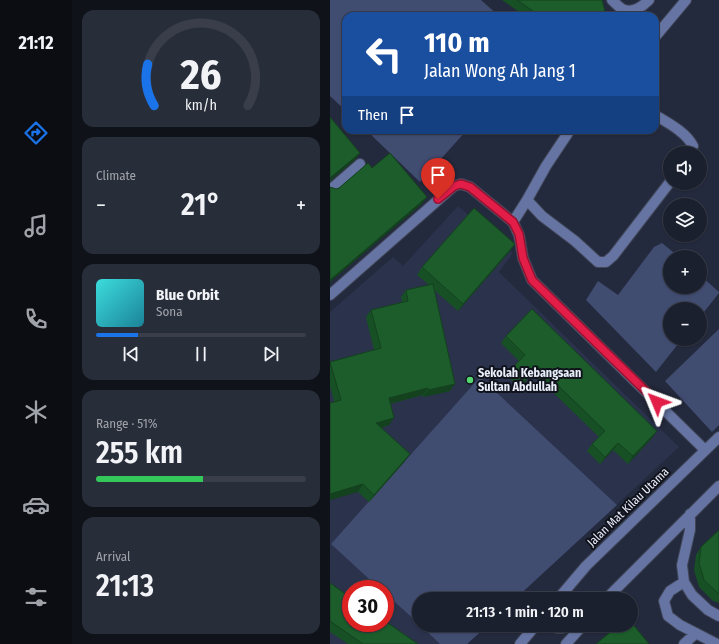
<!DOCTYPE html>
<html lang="en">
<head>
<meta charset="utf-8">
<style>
	body { margin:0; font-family:"Fira Sans Condensed",sans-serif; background:#282d3a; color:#f1f3f6; height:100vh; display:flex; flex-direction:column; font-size:15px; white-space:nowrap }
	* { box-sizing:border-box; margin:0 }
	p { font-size:13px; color:#a0a3aa }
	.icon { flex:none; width:22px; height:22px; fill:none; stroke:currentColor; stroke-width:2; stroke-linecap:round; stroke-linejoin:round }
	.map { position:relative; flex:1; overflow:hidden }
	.side { display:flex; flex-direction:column; gap:10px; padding:10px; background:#0f1219; width:258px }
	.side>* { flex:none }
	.hud { position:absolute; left:12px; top:12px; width:317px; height:122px; border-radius:12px; box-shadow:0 1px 3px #0004,0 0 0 1px #393e4a; background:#1a4fa0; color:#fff; overflow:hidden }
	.controls { position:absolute; left:333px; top:146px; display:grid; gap:8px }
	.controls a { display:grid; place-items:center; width:44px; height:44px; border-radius:50%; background:#1b202e; box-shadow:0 1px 3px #0004,0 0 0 1px #393e4a; font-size:20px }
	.speed { position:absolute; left:12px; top:580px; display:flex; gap:8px; font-size:20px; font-weight:700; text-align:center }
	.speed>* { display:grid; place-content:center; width:52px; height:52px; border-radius:50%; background:#1b202e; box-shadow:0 1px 3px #0004,0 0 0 1px #393e4a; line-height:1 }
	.speed .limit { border:6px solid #d22; background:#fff; color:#111 }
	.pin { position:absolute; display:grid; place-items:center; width:34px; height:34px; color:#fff; margin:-41px -17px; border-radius:50% 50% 50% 0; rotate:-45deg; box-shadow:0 0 4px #0007 }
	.pin .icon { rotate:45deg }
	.me { position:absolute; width:44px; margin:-22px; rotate:314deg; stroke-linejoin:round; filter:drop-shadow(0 0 3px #0008) }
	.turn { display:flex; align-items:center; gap:14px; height:84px; padding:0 16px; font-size:18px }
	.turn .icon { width:52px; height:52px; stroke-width:2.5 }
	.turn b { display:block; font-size:28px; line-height:34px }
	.then { display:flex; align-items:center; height:38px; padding:0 16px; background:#0003; gap:8px; font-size:15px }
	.big { font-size:30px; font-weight:600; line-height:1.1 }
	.side .card { flex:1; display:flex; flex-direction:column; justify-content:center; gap:6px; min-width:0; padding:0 14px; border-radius:12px; background:#282d3a }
	.side .dial { align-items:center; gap:0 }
	.dial svg { height:104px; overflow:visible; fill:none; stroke:#393e4a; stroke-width:7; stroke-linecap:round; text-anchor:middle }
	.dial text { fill:#f1f3f6; stroke:none }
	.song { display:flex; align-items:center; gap:12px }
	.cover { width:48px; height:48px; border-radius:6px; background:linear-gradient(135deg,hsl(180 70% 55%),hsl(190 70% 35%)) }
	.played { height:4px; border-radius:2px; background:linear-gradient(90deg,#1a73e8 20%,#393e4a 20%) }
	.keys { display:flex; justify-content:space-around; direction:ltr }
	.heat { display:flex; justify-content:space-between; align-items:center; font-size:22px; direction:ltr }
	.charge { height:6px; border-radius:3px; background:linear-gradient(90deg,#34c759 51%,#393e4a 0) }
	.trip { position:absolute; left:82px; top:592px; width:226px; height:40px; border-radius:20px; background:#1b202e; box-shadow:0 1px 3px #0004,0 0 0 1px #393e4a; font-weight:600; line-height:40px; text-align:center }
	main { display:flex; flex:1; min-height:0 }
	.menu { display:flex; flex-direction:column; width:72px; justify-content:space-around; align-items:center; background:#0b0d12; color:#a0a3aa }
	.menu .icon { width:28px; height:28px }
	.menu .current { color:#1a73e8 }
	.menu b { font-size:18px; color:#f1f3f6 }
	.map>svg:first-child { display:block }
	.built { fill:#2a324c; fill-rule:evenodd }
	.green { fill:#414c71 }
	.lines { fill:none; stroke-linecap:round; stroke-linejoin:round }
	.minor-casing { stroke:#404658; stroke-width:12 }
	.minor { stroke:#6574a2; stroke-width:10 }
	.wall { fill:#185025 }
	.shaded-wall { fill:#14411e }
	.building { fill:#1c5d2b; stroke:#14411e }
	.route-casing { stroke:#92132f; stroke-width:10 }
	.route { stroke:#e11d48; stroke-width:7 }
	.poi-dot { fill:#55d671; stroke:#10131b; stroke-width:1.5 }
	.labels { text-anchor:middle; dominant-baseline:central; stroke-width:4; stroke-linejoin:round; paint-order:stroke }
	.poi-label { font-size:12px; font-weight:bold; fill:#eaeffc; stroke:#10131b; text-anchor:start }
	.street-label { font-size:12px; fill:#eaeffc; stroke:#10131b }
</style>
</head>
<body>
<main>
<nav class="menu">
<b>21:12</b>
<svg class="icon current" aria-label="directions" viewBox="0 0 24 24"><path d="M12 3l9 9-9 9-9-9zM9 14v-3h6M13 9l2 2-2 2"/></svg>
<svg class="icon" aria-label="music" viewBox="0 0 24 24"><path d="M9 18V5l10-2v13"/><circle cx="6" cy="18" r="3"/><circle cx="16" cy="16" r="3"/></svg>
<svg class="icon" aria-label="phone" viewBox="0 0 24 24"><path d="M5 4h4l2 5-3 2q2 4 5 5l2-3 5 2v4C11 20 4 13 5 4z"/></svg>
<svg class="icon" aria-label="climate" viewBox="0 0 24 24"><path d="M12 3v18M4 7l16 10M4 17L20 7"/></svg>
<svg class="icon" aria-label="car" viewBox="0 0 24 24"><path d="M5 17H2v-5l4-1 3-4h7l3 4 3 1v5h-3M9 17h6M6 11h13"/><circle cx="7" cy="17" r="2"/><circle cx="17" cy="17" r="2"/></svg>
<svg class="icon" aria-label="filters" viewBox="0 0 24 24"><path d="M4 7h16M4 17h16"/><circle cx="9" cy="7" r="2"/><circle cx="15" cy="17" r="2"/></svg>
</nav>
<section class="side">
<div class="card dial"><svg viewBox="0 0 100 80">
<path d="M14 69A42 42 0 1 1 86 69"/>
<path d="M14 69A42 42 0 0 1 9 37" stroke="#1a73e8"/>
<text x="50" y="56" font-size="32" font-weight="700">26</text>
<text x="50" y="72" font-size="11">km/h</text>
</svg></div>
<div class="card"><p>Climate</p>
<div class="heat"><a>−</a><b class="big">21°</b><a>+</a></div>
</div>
<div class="card">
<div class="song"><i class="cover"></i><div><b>Blue Orbit</b><p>Sona</p></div></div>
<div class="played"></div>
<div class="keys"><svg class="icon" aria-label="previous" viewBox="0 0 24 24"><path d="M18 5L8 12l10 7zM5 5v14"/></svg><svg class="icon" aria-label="pause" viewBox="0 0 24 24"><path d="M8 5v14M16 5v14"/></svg><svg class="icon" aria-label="next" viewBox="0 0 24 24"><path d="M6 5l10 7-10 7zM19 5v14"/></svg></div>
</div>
<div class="card"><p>Range · 51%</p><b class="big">255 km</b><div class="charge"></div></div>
<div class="card"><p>Arrival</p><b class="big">21:13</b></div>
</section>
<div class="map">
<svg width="389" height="644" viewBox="0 0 389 644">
	<rect width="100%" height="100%" fill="#242a3d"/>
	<!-- built -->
	<path class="built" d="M 128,206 L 183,253 L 169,272 L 349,447 L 185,599 L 89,599 L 89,625 L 158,625 L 137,644 L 0,644 L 0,312 L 63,257 L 73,266 ZM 21,589 L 55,589 L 55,623 L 21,623 Z"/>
	<!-- green -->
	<path class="green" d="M 0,0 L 151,0 L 169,16 L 16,16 L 16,111 L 0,96 Z
		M 36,130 L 137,130 L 90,182 Z
		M 332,243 L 349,257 L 340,257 L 340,287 L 370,287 L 370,275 L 389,292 L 389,293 L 370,317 L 370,309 L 340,309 L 340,339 L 352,339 L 326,372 L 256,300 L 268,281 L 288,295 L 324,247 Z
		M 389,329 L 389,425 L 382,432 L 335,381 Z
		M 150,377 L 287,505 L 185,599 L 89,599 L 89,624 L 55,593 L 55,589 L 50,589 L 1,544 Z
		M 90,625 L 158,625 L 137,644 L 110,644 Z"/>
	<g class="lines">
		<!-- minor casing -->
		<g class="minor-casing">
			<path id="minor" d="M 282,0 C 285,3 289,7 292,9 C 302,14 312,7 319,0
				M 325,37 L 356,0
				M 325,115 C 338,123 356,132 363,146 L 360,153
				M 0,190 L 30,164
				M 197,200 L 212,216 L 245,241 L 268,262 L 276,262 L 283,256 L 340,182
				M 183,222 L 197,200 L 216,166 L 240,130
				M 0,295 L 124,186 L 131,184 L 140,187 L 183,222 L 189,235 L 193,258 L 202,280 L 375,450
				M 360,514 L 360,530 L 352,565 L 354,582 L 362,595 L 378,610 L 389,616
				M 354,582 L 340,591 L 334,601 L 338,616 L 350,625 L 387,644
				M 228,599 L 256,566 L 389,437
				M 276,599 L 389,486
				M 224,625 L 227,628 L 232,628 L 237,625
				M 190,644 L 206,625
				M 236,644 L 253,625
				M 354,644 L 366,633"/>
		</g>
		<!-- minor -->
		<use href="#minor" class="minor"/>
	</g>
	<!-- wall -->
	<path class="wall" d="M 172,0 L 272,0 L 276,16 L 195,16 Z
		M 185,244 L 180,251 L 128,311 L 104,290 L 120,391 L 93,397 L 93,395 L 60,404 L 59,425 L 51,428 L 75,461 L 39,502 L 28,492 L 0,386 L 0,363 L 44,350 L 36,317 L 41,310 L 72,302 L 71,297 L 76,290 L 99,285 L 87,275 L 92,267 Z
		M 176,336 L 327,431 L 322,438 L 298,464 L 283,450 L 270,464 L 257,451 L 262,444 L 269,437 L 203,373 L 190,388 L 177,376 L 182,368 L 189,361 L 171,343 Z
		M 389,530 L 389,603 L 383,601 L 369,587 L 364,570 L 366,555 L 371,547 Z
		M 0,583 L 88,644 L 18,644 L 0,632 Z"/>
	<!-- shaded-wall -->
	<path class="shaded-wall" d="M 30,153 L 25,160 L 0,181 L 0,179 Z
		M 97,197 L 92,204 L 0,282 L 0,280 Z
		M 185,244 L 180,251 L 128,311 L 133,304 Z
		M 208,366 L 203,373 L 190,388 L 195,381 Z
		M 125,384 L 120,391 L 93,397 L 98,390 Z
		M 98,388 L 93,395 L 54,405 L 59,398 Z
		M 64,418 L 59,425 L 41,431 L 46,423 Z
		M 327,431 L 322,438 L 298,464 L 303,456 Z
		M 288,443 L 283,450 L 270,464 L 275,457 Z
		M 80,454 L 75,461 L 39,502 L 44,495 Z
		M 33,484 L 28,492 L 0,500 L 0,494 Z"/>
	<!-- building -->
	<path class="building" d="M 187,0 L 272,0 L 276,16 L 210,16 Z
		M 0,117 L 30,153 L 0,178 L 0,180 Z
		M 60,153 L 97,197 L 0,280 L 0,187 L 6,189 L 9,188 L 38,163 L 42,168 Z
		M 144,208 L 185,244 L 133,304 L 92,267 Z
		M 103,284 L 125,384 L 98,390 L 98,388 L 59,398 L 64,418 L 46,423 L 80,454 L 44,495 L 33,484 L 0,494 L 0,403 L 11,400 L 0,362 L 51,348 L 41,310 L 78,301 L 76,290 Z
		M 202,309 L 327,431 L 303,456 L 288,443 L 275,457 L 262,444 L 275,431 L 208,366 L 195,381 L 182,368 L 195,355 L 176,336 Z
		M 389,530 L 389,594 L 374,580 L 369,563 L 371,547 Z
		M 0,583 L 21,598 L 21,623 L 55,623 L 55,621 L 88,644 L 33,644 L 0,621 Z
		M 301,622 L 319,644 L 266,644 L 289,625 L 301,625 Z"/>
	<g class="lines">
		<!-- route casing -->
		<g class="route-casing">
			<path id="route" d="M 108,199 L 124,186 L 131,184 L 140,187 L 183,222 L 189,234 L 193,258 L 202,280 L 327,402"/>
		</g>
		<!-- route -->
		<use href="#route" class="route"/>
	</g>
	<!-- markers -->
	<circle class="poi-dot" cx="140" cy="380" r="4"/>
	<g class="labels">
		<!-- poi labels -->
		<g class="poi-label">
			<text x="148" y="373">Sekolah Kebangsaan<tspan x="148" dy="14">Sultan Abdullah</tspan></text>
		</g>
		<!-- street labels -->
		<g class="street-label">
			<text transform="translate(298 507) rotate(-44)">Jalan Mat Kilau Utama</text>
		</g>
	</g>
</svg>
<div class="controls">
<a><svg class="icon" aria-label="sound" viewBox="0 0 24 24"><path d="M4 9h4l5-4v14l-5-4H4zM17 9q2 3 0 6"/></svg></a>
<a><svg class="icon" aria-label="layers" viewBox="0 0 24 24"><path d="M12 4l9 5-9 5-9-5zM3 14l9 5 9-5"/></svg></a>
<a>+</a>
<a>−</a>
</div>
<div class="speed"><div class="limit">30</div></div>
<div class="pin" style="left:108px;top:199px;background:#d93025"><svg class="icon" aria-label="arrive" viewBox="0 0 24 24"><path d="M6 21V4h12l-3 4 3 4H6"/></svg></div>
<svg class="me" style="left:327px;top:402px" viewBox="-20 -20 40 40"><path d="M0-17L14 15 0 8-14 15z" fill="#e11d48" stroke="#fff" stroke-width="4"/></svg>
<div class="trip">21:13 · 1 min · 120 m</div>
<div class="hud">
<div class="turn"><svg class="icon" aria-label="left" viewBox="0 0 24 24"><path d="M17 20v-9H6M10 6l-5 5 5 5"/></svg><div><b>110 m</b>Jalan Wong Ah Jang 1</div></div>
<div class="then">Then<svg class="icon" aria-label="arrive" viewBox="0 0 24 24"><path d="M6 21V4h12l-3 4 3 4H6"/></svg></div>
</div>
</div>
</main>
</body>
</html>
